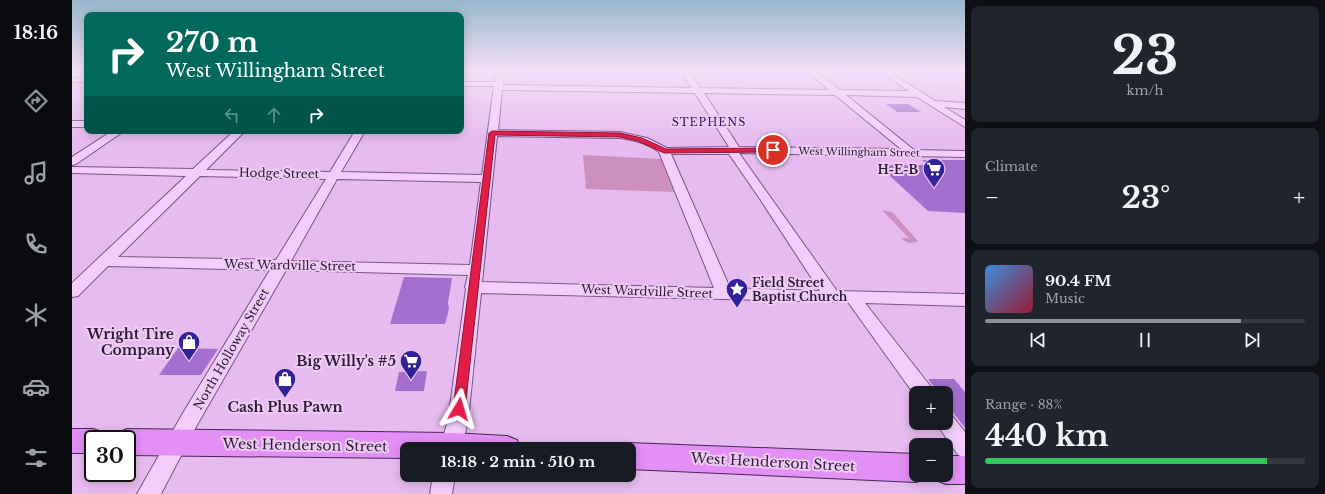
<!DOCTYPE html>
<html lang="en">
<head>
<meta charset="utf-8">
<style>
	body { margin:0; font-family:"Libre Baskerville",serif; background:#20242c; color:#f1f3f6; height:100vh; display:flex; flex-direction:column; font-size:15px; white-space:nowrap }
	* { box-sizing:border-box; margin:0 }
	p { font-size:13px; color:#9ea1a6 }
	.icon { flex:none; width:22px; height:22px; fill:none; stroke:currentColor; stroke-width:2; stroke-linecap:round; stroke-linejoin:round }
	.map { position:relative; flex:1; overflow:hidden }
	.drawer { display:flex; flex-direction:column; gap:6px; padding:6px; background:#0d0f14; width:360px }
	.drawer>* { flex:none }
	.top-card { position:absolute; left:12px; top:12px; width:380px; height:122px; border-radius:8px; box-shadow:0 2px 10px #0003; background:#00695c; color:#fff; overflow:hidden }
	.tools { position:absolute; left:837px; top:386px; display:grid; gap:8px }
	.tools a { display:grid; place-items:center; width:44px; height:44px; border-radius:8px; background:#171b24; box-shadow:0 2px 10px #0003; font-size:20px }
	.speed { position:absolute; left:12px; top:430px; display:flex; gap:8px; font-size:20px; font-weight:700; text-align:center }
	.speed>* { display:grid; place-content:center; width:52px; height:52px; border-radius:50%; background:#171b24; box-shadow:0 2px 10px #0003; line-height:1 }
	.speed .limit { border:2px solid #111; border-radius:6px; background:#fff; color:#111 }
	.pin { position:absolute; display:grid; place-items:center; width:34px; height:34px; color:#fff; margin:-17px; border:2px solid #fff; border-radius:50%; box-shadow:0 1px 4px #0007 }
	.me { position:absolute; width:44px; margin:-22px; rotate:7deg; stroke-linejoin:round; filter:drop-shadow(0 0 3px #0008) }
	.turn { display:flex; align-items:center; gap:14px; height:84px; padding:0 16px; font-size:18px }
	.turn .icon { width:52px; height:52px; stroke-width:2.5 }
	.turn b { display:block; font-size:28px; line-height:34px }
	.lanes { display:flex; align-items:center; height:38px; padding:0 16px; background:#0003; justify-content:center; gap:20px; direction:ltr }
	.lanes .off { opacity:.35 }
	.big { font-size:30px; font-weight:700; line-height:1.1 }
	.drawer .card { flex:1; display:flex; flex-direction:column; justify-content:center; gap:6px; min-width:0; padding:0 14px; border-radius:8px; background:#20242c }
	.drawer .dial { align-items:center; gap:0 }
	.dial b { font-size:52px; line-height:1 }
	.song { display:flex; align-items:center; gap:12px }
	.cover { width:48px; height:48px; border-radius:6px; background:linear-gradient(135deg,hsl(210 70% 55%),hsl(350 70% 35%)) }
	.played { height:4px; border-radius:2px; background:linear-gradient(90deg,#8c9099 80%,#363941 80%) }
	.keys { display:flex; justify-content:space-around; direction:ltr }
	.heat { display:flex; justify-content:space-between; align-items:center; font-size:22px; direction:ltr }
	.charge { height:6px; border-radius:3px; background:linear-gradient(90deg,#34c759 88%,#363941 0) }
	.trip { position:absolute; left:328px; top:442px; width:236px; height:40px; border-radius:8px; background:#171b24; box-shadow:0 2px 10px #0003; font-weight:700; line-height:40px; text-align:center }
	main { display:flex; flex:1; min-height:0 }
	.tabs { display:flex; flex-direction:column; width:72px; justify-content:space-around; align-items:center; background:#090b0e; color:#9ea1a6 }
	.tabs .icon { width:28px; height:28px }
	.tabs .selected { color:#8c9099 }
	.tabs b { font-size:18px; color:#f1f3f6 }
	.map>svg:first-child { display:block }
	.green { fill:#cd8fbd }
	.building { fill:#a46fcf }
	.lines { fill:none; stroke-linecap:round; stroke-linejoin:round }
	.minor-casing { stroke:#765487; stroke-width:2 }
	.major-casing { stroke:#432954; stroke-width:2 }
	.minor { fill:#f3cefa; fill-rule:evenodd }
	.major { fill:#e48ff6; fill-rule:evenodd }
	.route { fill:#e11d48; stroke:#92132f }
	.labels { text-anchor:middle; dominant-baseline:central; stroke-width:4; stroke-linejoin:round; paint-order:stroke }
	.far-street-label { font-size:10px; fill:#2b1a35; stroke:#f0cbf6 }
	.far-neighbourhood-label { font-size:11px; letter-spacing:1px; fill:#321863; stroke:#f0cbf6 }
	.poi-label { font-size:12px; font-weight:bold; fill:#2b1a35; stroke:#f0cbf6; text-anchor:end }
	.street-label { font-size:12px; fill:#2b1a35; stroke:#f0cbf6 }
	.near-poi-label { font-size:14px; font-weight:bold; fill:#2b1a35; stroke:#f0cbf6; text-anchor:end }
	.near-street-label { font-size:14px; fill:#2b1a35; stroke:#f0cbf6 }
</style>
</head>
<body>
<main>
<nav class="tabs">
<b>18:16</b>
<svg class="icon selected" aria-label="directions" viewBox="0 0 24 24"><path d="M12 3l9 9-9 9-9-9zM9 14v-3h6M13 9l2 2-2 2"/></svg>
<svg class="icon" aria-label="music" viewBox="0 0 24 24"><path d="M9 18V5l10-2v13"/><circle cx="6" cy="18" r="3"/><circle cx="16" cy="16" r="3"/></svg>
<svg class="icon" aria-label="phone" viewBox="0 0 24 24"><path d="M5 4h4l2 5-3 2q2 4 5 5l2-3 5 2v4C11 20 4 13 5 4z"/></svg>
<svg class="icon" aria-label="climate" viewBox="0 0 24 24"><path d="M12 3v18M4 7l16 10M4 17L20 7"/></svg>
<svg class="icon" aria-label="car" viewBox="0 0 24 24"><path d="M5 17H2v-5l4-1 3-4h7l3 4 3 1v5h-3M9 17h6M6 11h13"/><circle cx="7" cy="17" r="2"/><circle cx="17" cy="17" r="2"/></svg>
<svg class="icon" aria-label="filters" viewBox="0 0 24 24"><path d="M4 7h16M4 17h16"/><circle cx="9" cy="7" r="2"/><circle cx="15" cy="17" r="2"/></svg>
</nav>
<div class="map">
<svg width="893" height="494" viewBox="0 0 893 494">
	<rect width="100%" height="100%" fill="#e7bbef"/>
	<!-- green -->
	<path class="green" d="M 511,155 L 590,159 L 605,192 L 514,189 Z
		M 810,210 L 820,212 L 846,241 C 841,244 833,243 829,238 L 837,238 Z"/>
	<!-- building -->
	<path class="building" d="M 814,104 L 836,104 L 849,112 L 825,112 Z
		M 850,160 L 893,160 L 893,213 L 856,211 L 806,165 L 857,165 Z
		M 332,277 L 380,278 L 376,303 L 377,309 L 373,324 L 318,324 Z
		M 106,348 L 146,349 L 129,375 L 87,375 Z
		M 355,371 L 352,391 L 323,391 L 327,372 Z
		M 856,379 L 882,379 L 893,392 L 893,428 L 874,403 L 874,393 L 867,393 Z"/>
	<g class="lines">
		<!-- minor casing -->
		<g class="minor-casing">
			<path id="minor" d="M 424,71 L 432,71 L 431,85 L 620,88 L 609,71 L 617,71 L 628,88 L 757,90 L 735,71 L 743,71 L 768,90 L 837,91 L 807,71 L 816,71 L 863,101 L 893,103 L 893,109 L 872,107 L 893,120 L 893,127 L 845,97 L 774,95 L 842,150 L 893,151 L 893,157 L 667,153 L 765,291 L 893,294 L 893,306 L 793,303 L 859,387 L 862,393 L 844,393 L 844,397 L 776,302 L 409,293 L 396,421 L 389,449 L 367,449 L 376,421 L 394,289 L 393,287 L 396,275 L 214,270 L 125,425 L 89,494 L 65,494 L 111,413 L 198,270 L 36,266 L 6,296 L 0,297 L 0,283 L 114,176 L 0,173 L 0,167 L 121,169 L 162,131 L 173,131 L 134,170 L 258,172 L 283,131 L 293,131 L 269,172 L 410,175 L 422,86 L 389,86 L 389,82 L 423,82 ZM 430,90 L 623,93 L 657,147 L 595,148 L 575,138 L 548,132 L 426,130 ZM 632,93 L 763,95 L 829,149 L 667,147 ZM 425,136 L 548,138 C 562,140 576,143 587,152 L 642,288 L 410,282 ZM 599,154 L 657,154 L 688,199 L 748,291 L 658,288 ZM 128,176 L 254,179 L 204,260 L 46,257 ZM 265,179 L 409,182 L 398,265 L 219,261 Z
				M 887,71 L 893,71 L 893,73 L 888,73 Z
				M 0,78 L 15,78 L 15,82 L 0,82 Z
				M 0,121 L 15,121 L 15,127 L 0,127 Z
				M 40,131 L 52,131 L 4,164 L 0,165 L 0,157 Z
				M 874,414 L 881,417 L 893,432 L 893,458 L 886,455 L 864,423 L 874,423 Z
				M 361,475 L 383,475 L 380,494 L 358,494 Z"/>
		</g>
		<!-- major casing -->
		<g class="major-casing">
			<path id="major" d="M 0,429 L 21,429 L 30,432 L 33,439 L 21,439 L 21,453 L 0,453 Z
				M 55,429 L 379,433 L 435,436 L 445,440 L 449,449 L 335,449 L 335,458 L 55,455 L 55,439 L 43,439 L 46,433 Z
				M 557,443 L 844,454 L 844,475 L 855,475 L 854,478 L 844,482 L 557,469 L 557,449 L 546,449 L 547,447 Z
				M 874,456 L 893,456 L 893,484 L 874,484 L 864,480 L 862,475 L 874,475 Z"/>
		</g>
		<!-- minor -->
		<use href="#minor" class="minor"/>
		<!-- major -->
		<use href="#major" class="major"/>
	</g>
	<!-- sky -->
	<linearGradient id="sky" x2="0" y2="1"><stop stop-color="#98b7cb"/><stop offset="0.51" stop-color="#f4e0f8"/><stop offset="1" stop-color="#f4e0f8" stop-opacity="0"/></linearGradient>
	<rect width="893" height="140" fill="url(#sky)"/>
	<!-- route -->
	<path class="route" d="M 420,131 L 548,133 L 570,138 L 594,149 L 701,148 L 705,150 L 701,152 L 592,153 L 566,141 L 548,137 L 423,135 L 393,409 L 392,413 L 387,415 L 383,413 L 381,409 L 417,133 Z"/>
	<!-- icons -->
	<defs>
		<g id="supermarket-pin" transform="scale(1.15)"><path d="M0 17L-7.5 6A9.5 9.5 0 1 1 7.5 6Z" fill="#322298" stroke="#f0cbf6"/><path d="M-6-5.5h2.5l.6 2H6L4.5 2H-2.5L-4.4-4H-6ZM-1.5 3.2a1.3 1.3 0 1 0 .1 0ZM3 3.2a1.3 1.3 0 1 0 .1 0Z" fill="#fff"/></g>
		<g id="sight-pin" transform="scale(1.15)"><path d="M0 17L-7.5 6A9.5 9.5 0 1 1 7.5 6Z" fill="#322298" stroke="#f0cbf6"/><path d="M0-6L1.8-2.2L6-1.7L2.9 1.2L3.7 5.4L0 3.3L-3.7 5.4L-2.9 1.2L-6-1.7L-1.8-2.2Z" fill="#fff"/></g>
		<g id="shop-pin" transform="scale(1.15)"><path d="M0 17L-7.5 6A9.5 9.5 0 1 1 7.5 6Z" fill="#322298" stroke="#f0cbf6"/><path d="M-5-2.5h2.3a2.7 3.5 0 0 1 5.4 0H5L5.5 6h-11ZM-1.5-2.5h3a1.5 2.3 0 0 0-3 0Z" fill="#fff"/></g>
	</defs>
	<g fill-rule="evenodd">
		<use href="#supermarket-pin" x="862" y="169"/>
		<use href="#sight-pin" x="665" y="289"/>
		<use href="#shop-pin" x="117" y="342"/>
		<use href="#supermarket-pin" x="339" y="361"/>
		<use href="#shop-pin" x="213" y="379"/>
	</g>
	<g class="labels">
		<!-- far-street labels -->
		<g class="far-street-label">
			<text transform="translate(787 152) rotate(1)">West Willingham Street</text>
		</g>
		<!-- far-neighbourhood labels -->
		<g class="far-neighbourhood-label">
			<text x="637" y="122">STEPHENS</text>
		</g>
		<!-- poi labels -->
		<g class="poi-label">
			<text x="846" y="169">H-E-B</text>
			<text x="680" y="282" text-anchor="start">Field Street<tspan x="680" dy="14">Baptist Church</tspan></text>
		</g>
		<!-- street labels -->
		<g class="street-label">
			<text transform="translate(207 173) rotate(1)">Hodge Street</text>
			<text transform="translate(218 265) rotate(1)">West Wardville Street</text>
			<text transform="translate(575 291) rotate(2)">West Wardville Street</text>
			<text transform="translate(159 349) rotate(-60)">North Holloway Street</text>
		</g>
		<!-- near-poi labels -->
		<g class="near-poi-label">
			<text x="102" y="334">Wright Tire<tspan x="102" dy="16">Company</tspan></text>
			<text x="324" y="361">Big Willy's #5</text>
			<text x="213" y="407" text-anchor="middle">Cash Plus Pawn</text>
		</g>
		<!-- near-street labels -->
		<g class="near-street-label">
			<text transform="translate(233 445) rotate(1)">West Henderson Street</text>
			<text transform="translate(701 462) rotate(3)">West Henderson Street</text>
		</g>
	</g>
</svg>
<div class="tools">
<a>+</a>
<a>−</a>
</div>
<div class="speed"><div class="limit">30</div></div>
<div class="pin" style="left:701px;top:150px;background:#d93025"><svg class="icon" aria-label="arrive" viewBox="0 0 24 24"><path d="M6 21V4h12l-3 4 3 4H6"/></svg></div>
<svg class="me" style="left:387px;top:409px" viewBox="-20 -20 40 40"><path d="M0-17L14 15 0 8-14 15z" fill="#e11d48" stroke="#fff" stroke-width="4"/></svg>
<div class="trip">18:18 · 2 min · 510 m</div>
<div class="top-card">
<div class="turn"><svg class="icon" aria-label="right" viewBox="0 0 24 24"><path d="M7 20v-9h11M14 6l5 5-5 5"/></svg><div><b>270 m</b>West Willingham Street</div></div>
<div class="lanes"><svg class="icon off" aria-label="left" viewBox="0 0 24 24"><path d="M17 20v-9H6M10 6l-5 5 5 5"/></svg><svg class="icon off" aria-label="ahead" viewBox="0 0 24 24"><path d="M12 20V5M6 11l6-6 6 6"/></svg><svg class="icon" aria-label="right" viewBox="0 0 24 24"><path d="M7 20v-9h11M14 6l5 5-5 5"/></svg></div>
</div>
</div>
<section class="drawer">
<div class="card dial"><b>23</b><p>km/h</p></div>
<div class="card"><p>Climate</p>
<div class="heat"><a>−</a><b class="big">23°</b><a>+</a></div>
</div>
<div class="card">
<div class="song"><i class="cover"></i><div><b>90.4 FM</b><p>Music</p></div></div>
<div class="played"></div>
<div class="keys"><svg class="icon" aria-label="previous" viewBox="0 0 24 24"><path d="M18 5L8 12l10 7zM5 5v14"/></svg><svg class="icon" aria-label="pause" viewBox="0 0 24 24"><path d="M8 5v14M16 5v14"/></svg><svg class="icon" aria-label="next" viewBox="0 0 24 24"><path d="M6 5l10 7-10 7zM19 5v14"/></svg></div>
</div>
<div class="card"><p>Range · 88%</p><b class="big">440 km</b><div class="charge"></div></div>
</section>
</main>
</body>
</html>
